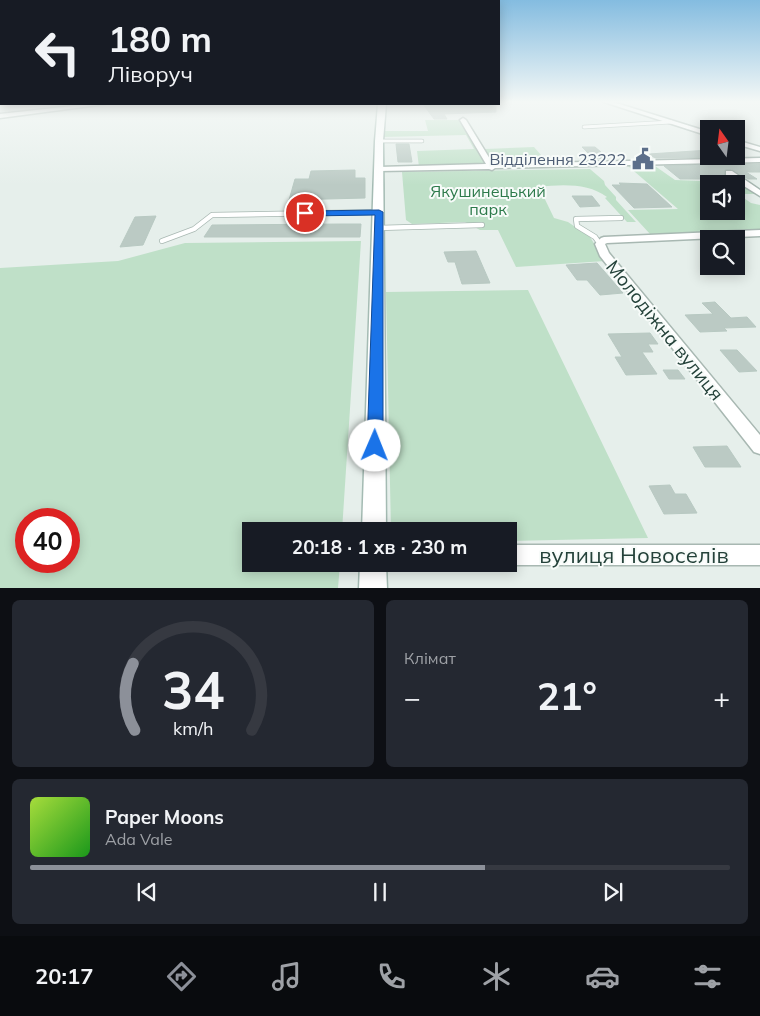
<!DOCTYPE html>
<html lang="uk">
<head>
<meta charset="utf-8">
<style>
	body { margin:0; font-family:Mulish,sans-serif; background:#242831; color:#f1f3f6; height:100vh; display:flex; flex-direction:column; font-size:19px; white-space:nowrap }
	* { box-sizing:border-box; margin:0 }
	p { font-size:16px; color:#9ea1a6 }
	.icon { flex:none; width:28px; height:28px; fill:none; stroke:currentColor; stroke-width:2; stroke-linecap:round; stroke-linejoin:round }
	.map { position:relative; height:588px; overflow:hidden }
	.drawer { display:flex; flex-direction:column; gap:12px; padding:12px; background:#0d0f14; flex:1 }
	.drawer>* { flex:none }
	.top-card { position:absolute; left:0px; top:0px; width:500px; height:105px; box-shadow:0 2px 12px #0003; background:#171b24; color:#f1f3f6; overflow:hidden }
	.needle { width:32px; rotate:346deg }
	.tools { position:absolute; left:700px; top:120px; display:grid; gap:10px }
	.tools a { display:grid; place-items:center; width:45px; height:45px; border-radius:0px; background:#171b24; box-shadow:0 2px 12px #0003; font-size:25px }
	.speed { position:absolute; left:15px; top:508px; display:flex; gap:10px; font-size:25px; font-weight:700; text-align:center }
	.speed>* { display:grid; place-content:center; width:65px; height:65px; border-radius:50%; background:#171b24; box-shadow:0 2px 12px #0003; line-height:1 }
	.speed .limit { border:8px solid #d22; background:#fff; color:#111 }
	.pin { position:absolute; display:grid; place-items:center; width:42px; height:42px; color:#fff; margin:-21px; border:2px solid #fff; border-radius:50%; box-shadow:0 1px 5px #0007 }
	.me { position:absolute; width:55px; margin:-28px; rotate:1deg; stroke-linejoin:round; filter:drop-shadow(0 0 4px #0008) }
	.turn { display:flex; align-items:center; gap:18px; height:105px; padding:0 25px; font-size:22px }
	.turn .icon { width:65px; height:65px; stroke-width:2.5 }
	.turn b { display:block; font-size:35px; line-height:42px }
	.big { font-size:38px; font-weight:700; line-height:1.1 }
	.drawer .tile { flex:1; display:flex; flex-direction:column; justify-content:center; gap:8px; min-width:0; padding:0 18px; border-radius:8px; background:#242831 }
	.drawer .dial { align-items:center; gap:0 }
	.dial svg { height:130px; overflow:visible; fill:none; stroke:#363941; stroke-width:7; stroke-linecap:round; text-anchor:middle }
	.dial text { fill:#f1f3f6; stroke:none }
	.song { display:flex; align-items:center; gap:15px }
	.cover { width:60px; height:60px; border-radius:8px; background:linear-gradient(135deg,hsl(80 70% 55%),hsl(120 70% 35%)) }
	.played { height:5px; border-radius:2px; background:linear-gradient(90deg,#8c9099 65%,#363941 65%) }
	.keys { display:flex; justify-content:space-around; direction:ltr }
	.heat { display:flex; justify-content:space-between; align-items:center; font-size:28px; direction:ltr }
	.drawer .tiles { flex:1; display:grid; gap:12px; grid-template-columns:1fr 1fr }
	.tile:last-child { grid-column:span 2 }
	.trip { position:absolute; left:242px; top:522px; width:275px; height:50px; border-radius:0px; background:#171b24; box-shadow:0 2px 12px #0003; font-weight:700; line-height:50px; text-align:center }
	.tab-bar { display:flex; height:80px; justify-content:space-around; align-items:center; background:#090b0e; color:#9ea1a6 }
	.tab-bar .icon { width:35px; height:35px }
	.tab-bar .current { color:#8c9099 }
	.tab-bar b { font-size:22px; color:#f1f3f6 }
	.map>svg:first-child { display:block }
	.green { fill:#bfe0c8; fill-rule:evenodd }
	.building { fill:#bbcac4; stroke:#b8c9c2 }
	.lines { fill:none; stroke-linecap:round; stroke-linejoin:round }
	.lane-far1-casing { stroke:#a8b8b2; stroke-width:4.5 }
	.lane-casing { stroke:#a8b8b2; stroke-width:6 }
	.street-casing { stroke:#a8b8b2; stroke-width:3 }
	.secondary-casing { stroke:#a4bbb3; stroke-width:3 }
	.lane-far1 { stroke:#fff; stroke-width:3 }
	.lane { stroke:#fff; stroke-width:4.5 }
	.street { fill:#fff; fill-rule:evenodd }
	.secondary { fill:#fff; fill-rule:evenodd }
	.route { fill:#1a73e8; stroke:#114b97 }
	.labels { text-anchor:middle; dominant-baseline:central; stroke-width:4; stroke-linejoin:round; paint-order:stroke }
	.far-service-label { font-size:16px; fill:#4e5e75; stroke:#f7fbf9; text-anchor:end }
	.far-park-label { font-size:16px; fill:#2d7a4b; stroke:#f7fbf9 }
	.street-label { font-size:19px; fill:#24423a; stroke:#f7fbf9 }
	.near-street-label { font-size:22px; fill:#24423a; stroke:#f7fbf9 }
</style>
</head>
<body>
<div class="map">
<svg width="760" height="589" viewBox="0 0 760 589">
	<rect width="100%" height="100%" fill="#e6efeb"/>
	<!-- green -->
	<path class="green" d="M 425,120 L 460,120 L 489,165 L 419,167 L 417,151 L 474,149 L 466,135 L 381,137 L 383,131 L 428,131 Z
		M 534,147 L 548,163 L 496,165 L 493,163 L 485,149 Z
		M 628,166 L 655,166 L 675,180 L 702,181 L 711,184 L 709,184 L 709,211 L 736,211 L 736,184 L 729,182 L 737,181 L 756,194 L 738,194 L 751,203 L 760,205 L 760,231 L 650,234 L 628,210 L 678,209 Z
		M 590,169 L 604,181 L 605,185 L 616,197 L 616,200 L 636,222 L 627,222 L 605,198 L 607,197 C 589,183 561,184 539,187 L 554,218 L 568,222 L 590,237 L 605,261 L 516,267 L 498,230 L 480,230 L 465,222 L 412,224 L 406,220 L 402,172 Z
		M 361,241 L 342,531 L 251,531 L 251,564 L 340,564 L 338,588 L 0,588 L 0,268 L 118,261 L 185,243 ZM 26,519 L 69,519 L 69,561 L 26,561 Z
		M 528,290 L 648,538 L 509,541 L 509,531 L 391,531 L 386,292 Z"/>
	<!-- building -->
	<path class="building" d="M 423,104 L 496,104 L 496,112 L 444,114 L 447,119 L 434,119 Z
		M 396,144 L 409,144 L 412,162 L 398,162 Z
		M 582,147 L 595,147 L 608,158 L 594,159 Z
		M 709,150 L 709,156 L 732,157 L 655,158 L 649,154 Z
		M 760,164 L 760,172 L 746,172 L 757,179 L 748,179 L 732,169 L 724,171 L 725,177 L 730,179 L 680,179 L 664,166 Z
		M 355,170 L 355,178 L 365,178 L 365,198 L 289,200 L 295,179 L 309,179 L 311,171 Z
		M 619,183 L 647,184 L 672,207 L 634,208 L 612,185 L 621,185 Z
		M 572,196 L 592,196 L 600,206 L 580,207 Z
		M 156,216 L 143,245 L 120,247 L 135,217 Z
		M 343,224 L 361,224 L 360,237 L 204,237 L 212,225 Z
		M 476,251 L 490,283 L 462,284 L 455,262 L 448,262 L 444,252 Z
		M 597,263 L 623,293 L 600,295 L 587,280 L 577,280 L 566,265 Z
		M 715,302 L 731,318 L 747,317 L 756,327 L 724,328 L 727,331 L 700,332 L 685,315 L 713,314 L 702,303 Z
		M 650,333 L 658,344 L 648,344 L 653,352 L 642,352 L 657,374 L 626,375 L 615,357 L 622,357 L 608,334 Z
		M 720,350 L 737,350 L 757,371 L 739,372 Z
		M 663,370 L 678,370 L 685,379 L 669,379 Z
		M 727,446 L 741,467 L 705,467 L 693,447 Z
		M 670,485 L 675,494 L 686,494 L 697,513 L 664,514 L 649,486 Z"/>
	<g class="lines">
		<!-- lane-far1 casing -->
		<g class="lane-far1-casing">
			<path id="lane-far1" d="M 584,127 L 671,122
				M 379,141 L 422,141"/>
		</g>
		<!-- lane casing -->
		<g class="lane-casing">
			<path id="lane" d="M 378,228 L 482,225
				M 162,241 L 194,229 L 212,215 L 379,212
				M 600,244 L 595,237 L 577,226 L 576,219 L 621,218"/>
		</g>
		<!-- street casing -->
		<g class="street-casing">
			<path id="street" d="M 604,102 L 613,102 L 709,132 L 709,136 Z
				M 91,104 L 106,104 L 0,118 L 0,114 Z
				M 463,118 L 466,120 L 493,164 L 760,158 L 760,162 L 495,168 L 492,170 L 489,169 L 379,171 L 375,169 L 379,167 L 486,164 L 460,120 Z
				M 736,140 L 760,147 L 760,151 L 736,144 Z
				M 726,171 L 732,171 L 760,190 L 760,196 L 726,175 Z
				M 760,230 L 760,236 L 607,243 L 605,244 L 609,253 L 760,435 L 760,454 L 754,452 L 600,256 L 595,244 L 601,238 L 604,237 Z
				M 509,545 L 760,545 L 760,565 L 509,565 L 507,564 L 509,564 Z"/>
		</g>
		<!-- secondary casing -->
		<g class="secondary-casing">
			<path id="secondary" d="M 378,104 L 386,104 L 383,141 L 386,531 L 362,531 L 375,141 Z
				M 360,564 L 386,564 L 387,589 L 359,589 Z"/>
		</g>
		<!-- lane-far1 -->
		<use href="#lane-far1" class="lane-far1"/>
		<!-- lane -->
		<use href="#lane" class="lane"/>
		<!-- street -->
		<use href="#street" class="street"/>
		<!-- secondary -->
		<use href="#secondary" class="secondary"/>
	</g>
	<!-- sky -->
	<linearGradient id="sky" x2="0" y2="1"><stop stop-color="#84bce0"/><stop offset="0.55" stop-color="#f4f8f6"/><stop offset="1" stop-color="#f4f8f6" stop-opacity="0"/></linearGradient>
	<rect width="760" height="185" fill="url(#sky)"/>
	<!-- route -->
	<path class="route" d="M 379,210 L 383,212 L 383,446 L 381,452 L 375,454 L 369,452 L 367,446 L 375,215 L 305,216 L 301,213 L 305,211 Z"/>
	<!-- icons -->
	<defs>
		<g id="civic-bare" transform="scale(1.725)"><path d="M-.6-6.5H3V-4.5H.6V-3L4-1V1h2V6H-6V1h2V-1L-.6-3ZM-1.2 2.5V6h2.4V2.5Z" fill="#5c6f8a" stroke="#f7fbf9" stroke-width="2.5" paint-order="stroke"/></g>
	</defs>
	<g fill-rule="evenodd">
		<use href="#civic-bare" x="643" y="159"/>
	</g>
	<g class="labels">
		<!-- far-service labels -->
		<g class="far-service-label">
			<text x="626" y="159">Відділення 23222</text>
		</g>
		<!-- far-park labels -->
		<g class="far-park-label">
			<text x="488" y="191">Якушинецький<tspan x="488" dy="18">парк</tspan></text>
		</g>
		<!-- street labels -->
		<g class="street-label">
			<text transform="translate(665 330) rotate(51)">Молодіжна вулиця</text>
		</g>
		<!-- near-street labels -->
		<g class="near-street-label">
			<text x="634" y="555">вулиця Новоселів</text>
		</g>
	</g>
</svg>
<div class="tools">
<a><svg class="needle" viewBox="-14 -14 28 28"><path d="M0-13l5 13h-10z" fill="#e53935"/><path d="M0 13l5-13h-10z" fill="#9ea1a6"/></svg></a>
<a><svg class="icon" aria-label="sound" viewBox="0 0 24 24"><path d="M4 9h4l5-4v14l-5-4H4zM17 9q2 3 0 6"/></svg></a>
<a><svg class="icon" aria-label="search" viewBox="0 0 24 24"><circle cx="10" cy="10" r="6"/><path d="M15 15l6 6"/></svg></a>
</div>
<div class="speed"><div class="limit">40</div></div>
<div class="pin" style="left:305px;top:213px;background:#d93025"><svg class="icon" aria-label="arrive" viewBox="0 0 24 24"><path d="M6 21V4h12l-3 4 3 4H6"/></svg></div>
<svg class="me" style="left:375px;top:446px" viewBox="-20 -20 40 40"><circle r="19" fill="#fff"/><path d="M0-13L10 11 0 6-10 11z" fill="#1a73e8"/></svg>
<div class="trip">20:18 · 1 хв · 230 m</div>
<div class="top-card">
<div class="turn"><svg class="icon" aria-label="left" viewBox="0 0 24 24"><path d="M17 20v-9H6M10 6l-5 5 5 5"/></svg><div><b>180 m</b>Ліворуч</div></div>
</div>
</div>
<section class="drawer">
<div class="tiles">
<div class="tile dial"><svg viewBox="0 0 100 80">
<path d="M14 69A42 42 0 1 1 86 69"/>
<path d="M14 69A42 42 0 0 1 13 28" stroke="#8c9099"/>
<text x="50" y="56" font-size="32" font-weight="700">34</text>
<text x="50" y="72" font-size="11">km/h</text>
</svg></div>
<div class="tile"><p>Клімат</p>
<div class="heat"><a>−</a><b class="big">21°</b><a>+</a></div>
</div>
<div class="tile">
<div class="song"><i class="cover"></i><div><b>Paper Moons</b><p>Ada Vale</p></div></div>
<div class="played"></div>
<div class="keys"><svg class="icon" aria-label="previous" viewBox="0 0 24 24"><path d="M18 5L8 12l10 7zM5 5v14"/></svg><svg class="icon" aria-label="pause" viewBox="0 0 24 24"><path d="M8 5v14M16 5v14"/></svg><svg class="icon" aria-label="next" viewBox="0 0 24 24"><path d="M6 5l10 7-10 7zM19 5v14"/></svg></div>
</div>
</div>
</section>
<nav class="tab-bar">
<b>20:17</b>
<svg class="icon current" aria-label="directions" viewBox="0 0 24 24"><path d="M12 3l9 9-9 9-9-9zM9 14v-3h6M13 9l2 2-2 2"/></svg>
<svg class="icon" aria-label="music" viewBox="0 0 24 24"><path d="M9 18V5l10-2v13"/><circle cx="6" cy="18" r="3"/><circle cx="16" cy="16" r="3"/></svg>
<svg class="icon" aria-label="phone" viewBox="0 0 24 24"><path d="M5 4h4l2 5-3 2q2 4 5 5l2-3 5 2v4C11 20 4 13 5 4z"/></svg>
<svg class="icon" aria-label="climate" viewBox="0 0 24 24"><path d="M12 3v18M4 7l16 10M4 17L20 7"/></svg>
<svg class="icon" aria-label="car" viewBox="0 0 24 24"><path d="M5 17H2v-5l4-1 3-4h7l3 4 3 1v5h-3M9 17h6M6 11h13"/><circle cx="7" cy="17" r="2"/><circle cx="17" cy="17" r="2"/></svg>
<svg class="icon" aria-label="filters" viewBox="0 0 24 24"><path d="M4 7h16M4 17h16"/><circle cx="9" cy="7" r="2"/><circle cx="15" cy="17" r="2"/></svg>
</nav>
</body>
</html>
